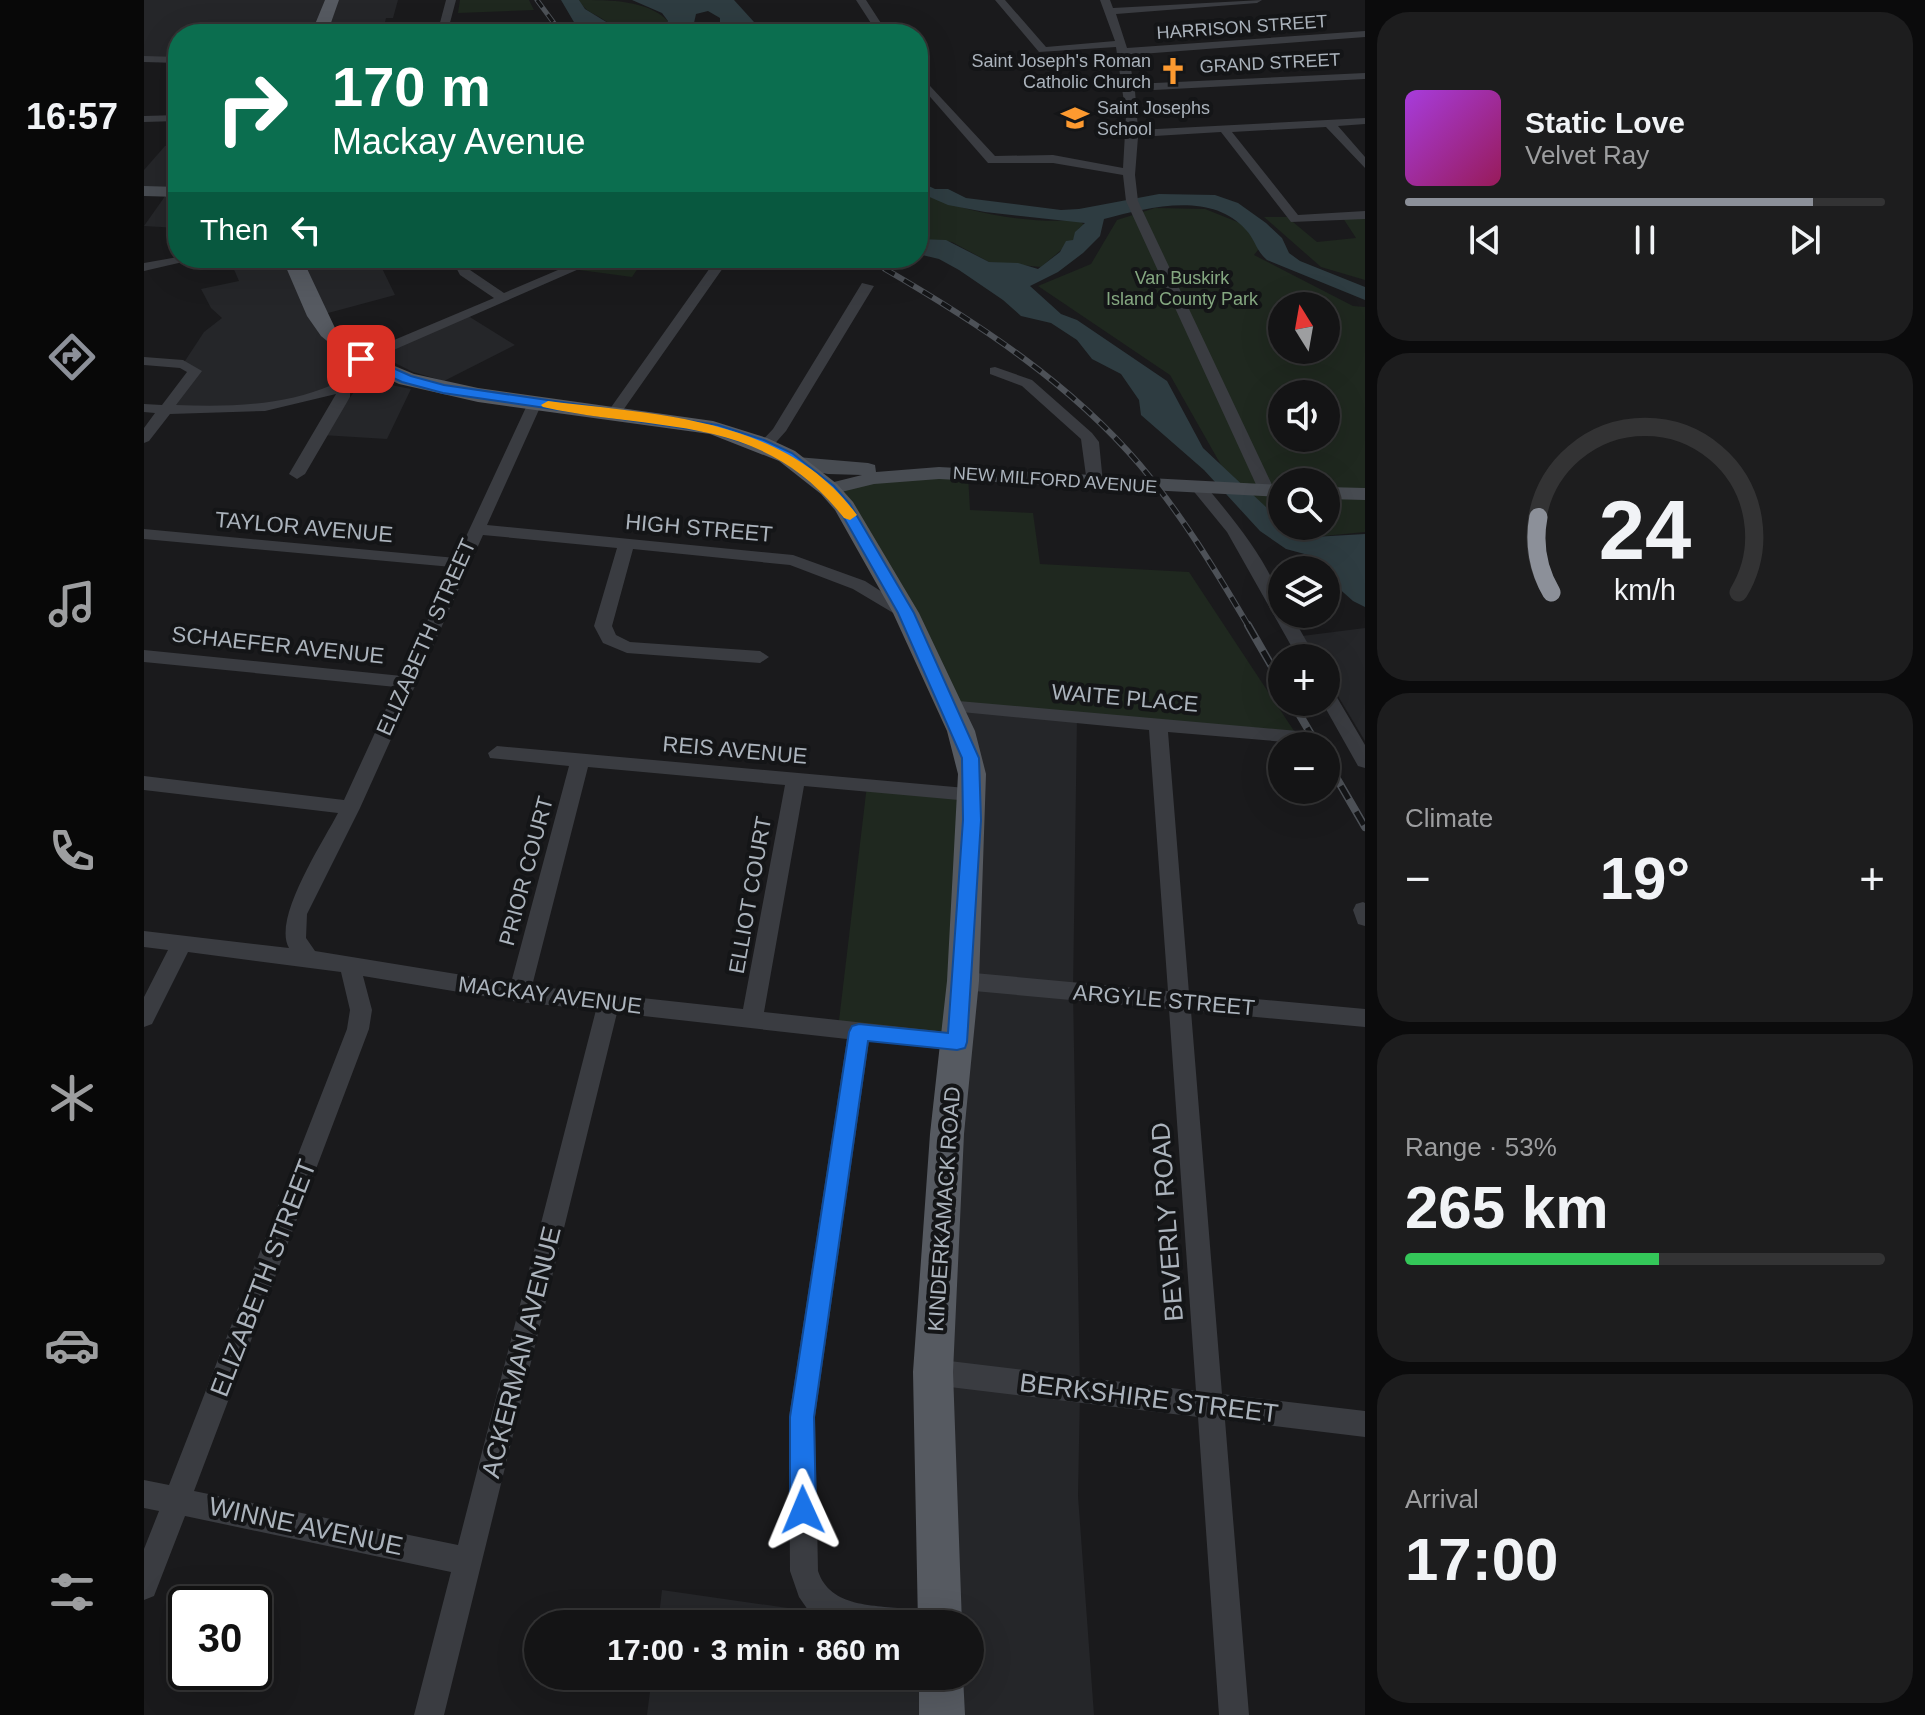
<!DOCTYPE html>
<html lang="en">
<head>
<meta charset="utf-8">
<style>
	body { margin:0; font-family:Arial,sans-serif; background:#1d1d1e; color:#f1f3f6; height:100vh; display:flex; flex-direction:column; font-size:30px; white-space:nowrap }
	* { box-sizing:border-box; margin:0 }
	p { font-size:26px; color:#9d9ea0 }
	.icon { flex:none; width:44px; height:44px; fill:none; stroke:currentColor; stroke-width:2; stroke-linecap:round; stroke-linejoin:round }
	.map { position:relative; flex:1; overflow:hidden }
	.details { display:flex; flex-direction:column; gap:12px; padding:12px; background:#0b0b0c; width:560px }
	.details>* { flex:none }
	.guide { position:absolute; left:24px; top:24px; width:760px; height:244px; border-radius:32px; box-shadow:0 8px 32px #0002,0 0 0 2px #333334; background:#0b6e4f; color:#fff; overflow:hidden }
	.needle { width:52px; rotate:349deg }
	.fabs { position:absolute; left:1124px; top:292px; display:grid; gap:16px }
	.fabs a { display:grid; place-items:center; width:72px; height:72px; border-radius:50%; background:#141415; box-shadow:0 8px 32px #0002,0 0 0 2px #333334; font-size:40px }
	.speed { position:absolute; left:24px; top:1586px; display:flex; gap:16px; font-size:40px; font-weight:700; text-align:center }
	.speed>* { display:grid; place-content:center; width:104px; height:104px; border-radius:50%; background:#141415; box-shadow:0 8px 32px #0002,0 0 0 2px #333334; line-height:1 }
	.speed .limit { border:4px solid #111; border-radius:12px; background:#fff; color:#111 }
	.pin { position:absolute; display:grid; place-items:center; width:68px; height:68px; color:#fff; margin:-34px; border-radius:16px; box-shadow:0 4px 12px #0006 }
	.me { position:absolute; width:88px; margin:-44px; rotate:359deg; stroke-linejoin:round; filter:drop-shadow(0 0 6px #0008) }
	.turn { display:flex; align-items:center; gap:28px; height:168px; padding:0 32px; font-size:36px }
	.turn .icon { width:104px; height:104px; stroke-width:2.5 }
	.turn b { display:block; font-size:56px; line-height:68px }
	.then { display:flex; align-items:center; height:76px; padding:0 32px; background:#0003; gap:16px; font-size:30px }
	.big { font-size:60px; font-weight:700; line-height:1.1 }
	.details .tile { flex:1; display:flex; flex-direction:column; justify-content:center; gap:12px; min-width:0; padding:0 28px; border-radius:32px; background:#1d1d1e }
	.details .dial { align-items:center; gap:0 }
	.dial svg { height:208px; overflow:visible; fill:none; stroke:#333334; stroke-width:7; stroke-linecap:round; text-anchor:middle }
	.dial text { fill:#f1f3f6; stroke:none }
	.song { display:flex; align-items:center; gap:24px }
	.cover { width:96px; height:96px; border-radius:12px; background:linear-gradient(135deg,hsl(280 70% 55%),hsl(330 70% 35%)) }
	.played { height:8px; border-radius:4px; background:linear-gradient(90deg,#8c9099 85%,#333334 85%) }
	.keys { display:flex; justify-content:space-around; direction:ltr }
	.heat { display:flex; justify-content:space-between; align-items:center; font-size:44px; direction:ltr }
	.charge { height:12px; border-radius:6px; background:linear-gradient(90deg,#34c759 53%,#333334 0) }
	.trip { position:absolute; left:380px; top:1610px; width:460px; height:80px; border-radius:40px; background:#141415; box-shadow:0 8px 32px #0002,0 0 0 2px #333334; font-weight:700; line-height:80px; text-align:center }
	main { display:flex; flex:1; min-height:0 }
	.dock { display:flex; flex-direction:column; width:144px; justify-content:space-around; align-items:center; background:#080808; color:#9d9ea0 }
	.dock .icon { width:56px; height:56px }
	.dock .selected { color:#8c9099 }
	.dock b { font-size:36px; color:#f1f3f6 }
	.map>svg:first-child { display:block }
	.built { fill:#252629 }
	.green { fill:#1f281f; fill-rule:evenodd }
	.water { fill:#2e3c41 }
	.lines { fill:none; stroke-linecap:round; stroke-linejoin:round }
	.street { fill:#3a3c41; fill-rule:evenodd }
	.secondary { fill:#484c52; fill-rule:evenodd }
	.primary { fill:#565a61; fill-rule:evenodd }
	.rail-far2-casing { stroke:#4d5157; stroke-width:5 }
	.rail-far1-casing { stroke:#4d5157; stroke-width:6 }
	.rail-casing { stroke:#4d5157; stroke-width:8 }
	.rail-far2 { stroke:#141517; stroke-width:3; stroke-dasharray:9; stroke-linecap:butt }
	.rail-far1 { stroke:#141517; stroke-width:4; stroke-dasharray:11; stroke-linecap:butt }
	.rail { stroke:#141517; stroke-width:5; stroke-dasharray:15; stroke-linecap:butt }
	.route { fill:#1a73e8; stroke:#114b97; stroke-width:2 }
	.slow { fill:#f59e0b }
	.labels { text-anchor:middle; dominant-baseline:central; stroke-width:8; stroke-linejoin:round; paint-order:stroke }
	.far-street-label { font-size:18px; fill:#abb3bc; stroke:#141517 }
	.far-poi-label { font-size:18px; fill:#abb3bc; stroke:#141517; text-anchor:end }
	.far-park-label { font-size:18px; fill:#85a881; stroke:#141517 }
	.street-label { font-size:22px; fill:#abb3bc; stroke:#141517 }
	.near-street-label { font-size:26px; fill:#abb3bc; stroke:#141517 }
</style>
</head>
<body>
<main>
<nav class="dock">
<b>16:57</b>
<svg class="icon selected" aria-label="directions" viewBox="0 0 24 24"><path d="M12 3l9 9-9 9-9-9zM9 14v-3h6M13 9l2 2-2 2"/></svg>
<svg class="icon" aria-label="music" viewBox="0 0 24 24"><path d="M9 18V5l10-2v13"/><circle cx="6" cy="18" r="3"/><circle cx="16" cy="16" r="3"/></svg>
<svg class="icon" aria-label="phone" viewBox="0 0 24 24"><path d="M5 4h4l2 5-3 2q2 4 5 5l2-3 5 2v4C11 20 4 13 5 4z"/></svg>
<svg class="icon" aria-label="climate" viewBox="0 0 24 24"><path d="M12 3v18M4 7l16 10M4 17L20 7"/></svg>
<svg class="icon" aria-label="car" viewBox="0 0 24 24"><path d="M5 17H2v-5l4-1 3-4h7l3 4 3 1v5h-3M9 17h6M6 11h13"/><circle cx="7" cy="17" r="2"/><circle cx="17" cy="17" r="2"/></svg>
<svg class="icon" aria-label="filters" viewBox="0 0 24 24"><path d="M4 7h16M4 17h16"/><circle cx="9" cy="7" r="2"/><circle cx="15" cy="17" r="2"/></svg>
</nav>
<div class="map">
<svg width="1221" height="1715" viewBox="0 0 1221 1715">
	<rect width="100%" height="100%" fill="#1a1a1c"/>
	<!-- built -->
	<path class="built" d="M 0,0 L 254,0 L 249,18 L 242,18 L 238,34 L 34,34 L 34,60 L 0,59 Z
		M 34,145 L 34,228 L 0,226 L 24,192 L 0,191 L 0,170 L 21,146 Z
		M 85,258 L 233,258 L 251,295 L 173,316 L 196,344 L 206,366 L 211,370 L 200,380 L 167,396 L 96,411 L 21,410 L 48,377 L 39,364 L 60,332 L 78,318 L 67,308 L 57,289 L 95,281 Z
		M 321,314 L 371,345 L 300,381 L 269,372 L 243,359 L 244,353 L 266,338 Z
		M 227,381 L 267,389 L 243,439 L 178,435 L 213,388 Z
		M 1221,628 L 1221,741 L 1182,676 L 1182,658 L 1171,658 L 1158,636 Z
		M 803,706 L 933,717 L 929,991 L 936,1390 L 934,1496 L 950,1715 L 503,1715 L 508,1676 L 826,1676 L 826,1624 L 796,1624 L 828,820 Z
		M 518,1590 L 755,1624 L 514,1624 Z"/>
	<!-- green -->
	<path class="green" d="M 316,0 L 385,0 L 390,10 L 314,13 Z
		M 435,0 C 467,0 503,0 524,21 C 508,45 478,32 460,20 C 450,13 441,12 435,0 Z
		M 774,192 C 823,213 882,224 935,220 L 941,226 L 935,228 L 929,240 L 897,267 L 845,262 L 808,242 L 774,239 Z
		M 1011,208 L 1061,209 L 1111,229 L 1117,246 L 1110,255 L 1209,306 L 1221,307 L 1221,532 L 1169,537 L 1140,526 L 1182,526 L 1182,482 L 1138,482 L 1138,525 L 1081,472 L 1026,375 L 894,286 L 947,264 L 973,220 ZM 1138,306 L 1182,306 L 1182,350 L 1138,350 ZM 1138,394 L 1182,394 L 1182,438 L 1138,438 Z
		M 1221,213 L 1221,280 L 1177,267 L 1120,217 L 1143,217 L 1173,242 L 1212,238 L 1197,215 Z
		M 428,258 L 501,258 L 488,277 L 428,269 Z
		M 824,475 L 826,510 L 889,513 L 896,564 L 1045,572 L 1154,737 L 803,706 L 685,489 L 713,482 Z
		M 723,785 L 826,794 L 813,1042 L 694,1029 Z"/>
	<!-- water -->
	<path class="water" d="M 417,0 L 435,0 L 441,9 L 482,34 L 443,34 L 434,29 Z
		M 488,0 L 590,0 L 621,34 L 593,34 L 576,27 L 576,18 L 564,11 L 552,14 L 550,23 L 559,25 C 546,39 522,34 505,34 L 520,28 L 524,21 L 518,13 Z
		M 774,181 L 791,189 L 804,189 L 822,198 L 917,210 L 935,209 L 1015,194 L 1071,195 L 1094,203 L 1122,223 L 1138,238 L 1145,253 L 1156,261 L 1221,287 L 1221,300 L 1123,260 C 1112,251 1111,239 1102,230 C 1067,190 1003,208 960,219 L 956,236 L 939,253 L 914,272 L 886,286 L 917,314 L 933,320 L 1023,381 L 1059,448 L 1138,522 L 1138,526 L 1147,526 L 1169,537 L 1221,534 L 1221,607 L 1209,601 L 1182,577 L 1182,570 L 1177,570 L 1168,556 L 1142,549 L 1116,531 L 1060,470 L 997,415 L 995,400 L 977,374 L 948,359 L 933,340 L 907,323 L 877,316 L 859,300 L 815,270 L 795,259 L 774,254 L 774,239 L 802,240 L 845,262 L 874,263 L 894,269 L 916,252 L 922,241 L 929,240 L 931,232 L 941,223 L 841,212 L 804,205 L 774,192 Z"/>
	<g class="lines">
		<!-- street -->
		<path class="street" d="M 302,0 L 312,0 L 303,34 L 293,34 Z
			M 712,0 L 722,0 L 744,34 L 734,34 Z
			M 851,0 L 861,0 L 902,47 L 971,41 L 956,0 L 966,0 L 969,8 L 1118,0 L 1113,3 L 972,14 L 983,48 L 1221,31 L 1221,37 L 984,55 L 990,84 L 1221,73 L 1221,79 L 991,91 L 994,130 L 1221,118 L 1221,124 L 1194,126 L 1221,157 L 1221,168 L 1182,127 L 1088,132 L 1154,215 L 1221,211 L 1221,219 L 1147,222 L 1077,132 L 994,137 L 991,175 L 994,201 L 1131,491 L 1129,494 L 1123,496 L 1115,491 L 982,201 L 979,175 L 909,163 L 844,163 L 774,83 L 774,73 L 851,156 L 909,155 L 979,168 L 982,116 L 972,47 L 895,52 Z
			M 0,56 L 34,57 L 34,63 L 0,62 Z
			M 34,115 L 34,121 L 0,122 L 0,116 Z
			M 34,257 L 56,258 L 0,271 L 0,263 Z
			M 307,258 L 319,258 L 326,270 L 360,293 L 421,267 L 422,258 L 434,258 L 435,269 L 222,362 L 212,362 L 212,356 L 350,298 L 316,275 Z
			M 573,258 L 586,258 L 475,416 L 465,416 L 463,413 Z
			M 718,283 L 730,286 L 642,431 L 626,449 L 616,449 L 613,446 L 629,429 Z
			M 0,357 L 39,360 L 58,371 L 32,405 C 85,407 139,406 188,385 C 203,379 223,361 239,364 L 241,367 L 206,388 L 206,397 L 161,474 L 153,479 L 145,474 L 192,394 L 121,411 L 26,414 L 5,441 L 0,443 L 0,428 L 11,413 L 0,412 L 0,404 L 18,405 L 43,372 L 36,368 L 0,365 Z
			M 851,367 L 888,380 L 948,433 L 955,442 L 959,483 L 957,486 L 951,488 L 943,483 L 937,439 L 878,386 L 846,374 L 846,368 Z
			M 391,399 L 398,403 L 343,525 L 649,555 L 721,581 L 771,613 L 768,617 L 756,617 L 709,589 L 646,565 L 489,549 L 468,626 L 472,635 L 486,642 L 616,651 L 625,657 L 616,663 L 483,653 L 459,643 L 450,626 L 473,548 L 339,535 L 216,808 L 163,914 L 162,938 L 171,951 L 367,983 L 425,766 L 346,758 L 344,753 L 353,746 L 833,789 L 836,794 L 826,801 L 660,786 L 620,1012 L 813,1033 L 821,1036 L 824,1042 L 821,1048 L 813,1051 L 725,1041 L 671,1417 L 674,1571 C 686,1608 731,1605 763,1609 L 773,1614 L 778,1624 L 689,1624 L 664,1610 L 655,1597 L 646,1571 L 645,1417 L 703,1039 L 473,1013 L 300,1715 L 270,1715 L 307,1572 L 41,1516 L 10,1596 L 0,1600 L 0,1549 L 15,1511 L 0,1508 L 0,1480 L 25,1485 L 203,1029 L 206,1010 L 197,972 L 44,952 L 8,1024 L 0,1027 L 0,997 L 24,950 L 0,947 L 0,931 L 145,948 C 128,919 179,842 194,813 L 0,790 L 0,776 L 200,800 L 252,687 L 0,662 L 0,650 L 258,676 L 308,567 L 0,539 L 0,529 L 312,558 L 384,403 ZM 444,767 L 641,785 L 599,1009 L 388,986 ZM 219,976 L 375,1002 L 452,1010 L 314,1545 L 50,1491 L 225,1029 L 228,1010 Z
			M 1055,483 L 1061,485 C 1085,514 1138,576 1138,614 L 1147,614 L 1172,658 L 1154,658 L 1083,532 L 1047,488 Z
			M 1182,687 L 1188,689 L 1221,745 L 1221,768 L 1214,766 L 1178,702 L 1182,702 Z
			M 803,700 L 1154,731 L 1163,737 L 1154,743 L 1024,732 L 1045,993 L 1221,1009 L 1221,1027 L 1047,1011 L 1078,1394 L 1221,1411 L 1221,1437 L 1081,1420 L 1105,1715 L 1075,1715 L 1054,1417 L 789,1385 L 780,1381 L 776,1372 L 780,1363 L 789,1359 L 1052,1391 L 1025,1009 L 819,990 L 811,987 L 808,981 L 811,975 L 819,972 L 1024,991 L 1005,730 L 797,710 L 794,706 Z
			M 1219,902 L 1221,903 L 1221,926 L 1214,924 L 1209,910 L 1212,904 Z"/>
		<!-- secondary -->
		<path class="secondary" d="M 0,186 L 34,187 L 34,197 L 0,196 Z
			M 653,457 L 724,463 L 731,465 L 732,472 L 795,467 L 1138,485 L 1138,497 L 795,479 L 730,484 L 685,495 L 678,493 L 675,489 L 678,485 L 718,475 L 684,474 L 646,467 L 643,463 L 646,459 Z
			M 1182,487 L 1221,488 L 1221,500 L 1182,499 Z"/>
		<!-- primary -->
		<path class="primary" d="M 181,0 L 195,0 L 183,34 L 167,34 Z
			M 138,258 L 158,258 L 191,328 L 224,355 L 270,374 L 334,388 L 569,421 L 623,438 L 651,451 L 693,484 L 709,502 L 775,613 L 831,731 L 842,774 L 835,981 L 820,1134 L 809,1372 L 818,1624 L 774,1624 L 769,1372 L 786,1134 L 803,981 L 814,774 L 803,731 L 749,613 L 691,510 L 677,494 L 635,461 L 566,434 L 334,402 L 255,384 L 210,363 L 177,336 L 163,316 Z
			M 775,1676 L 819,1676 L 821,1715 L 775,1715 Z"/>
		<!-- rail-far2 casing -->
		<g class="rail-far2-casing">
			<path id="rail-far2" d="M 393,0 L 418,34
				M 723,258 L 745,271"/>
		</g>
		<!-- rail-far1 casing -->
		<g class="rail-far1-casing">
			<path id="rail-far1" d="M 741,269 C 834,323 926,383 996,465 C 1038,515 1072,571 1105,627"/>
		</g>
		<!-- rail casing -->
		<g class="rail-casing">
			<path id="rail" d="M 1104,625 L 1138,684
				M 1148,702 L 1174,746
				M 1182,760 L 1221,827"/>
		</g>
		<!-- rail-far2 -->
		<use href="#rail-far2" class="rail-far2"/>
		<!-- rail-far1 -->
		<use href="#rail-far1" class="rail-far1"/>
		<!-- rail -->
		<use href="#rail" class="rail"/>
	</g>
	<!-- route -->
	<path class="route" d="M 213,356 L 222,356 L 267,376 L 300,385 L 574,425 L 620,440 L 648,453 L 690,486 L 706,504 L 770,613 L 835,758 L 837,820 L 823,1042 L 821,1048 L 813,1050 L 724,1041 L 670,1417 L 672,1510 L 668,1519 L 659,1522 L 650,1519 L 646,1510 L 646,1417 L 705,1032 L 708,1026 L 715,1024 L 804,1033 L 819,820 L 818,758 L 754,613 L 695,509 L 680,492 L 638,459 L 610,446 L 567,432 L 299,393 L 258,382 L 213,361 Z"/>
	<!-- slow -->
	<path class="slow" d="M 404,401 C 515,415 641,417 713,515 L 706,520 L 700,518 C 618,412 515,433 399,407 L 397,405 Z"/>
	<!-- icons -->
	<defs>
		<g id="church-bare" transform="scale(2.16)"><path d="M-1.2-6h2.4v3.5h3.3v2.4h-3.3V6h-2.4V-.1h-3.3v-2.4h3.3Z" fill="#fd9a30" stroke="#141517" stroke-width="2.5" paint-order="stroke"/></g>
		<g id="school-bare" transform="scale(2.16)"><path d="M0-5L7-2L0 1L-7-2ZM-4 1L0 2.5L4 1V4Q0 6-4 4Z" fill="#fd9a30" stroke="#141517" stroke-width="2.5" paint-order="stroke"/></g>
	</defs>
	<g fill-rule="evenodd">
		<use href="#church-bare" x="1029" y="71"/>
		<use href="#school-bare" x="931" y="118"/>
	</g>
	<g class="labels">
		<!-- far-street labels -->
		<g class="far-street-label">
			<text transform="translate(1098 27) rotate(-4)">HARRISON STREET</text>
			<text transform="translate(1126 63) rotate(-3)">GRAND STREET</text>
			<text transform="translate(911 480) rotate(4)">NEW MILFORD AVENUE</text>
		</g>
		<!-- far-poi labels -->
		<g class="far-poi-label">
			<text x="1007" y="61">Saint Joseph's Roman<tspan x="1007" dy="21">Catholic Church</tspan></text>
			<text x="953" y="108" text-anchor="start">Saint Josephs<tspan x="953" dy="21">School</tspan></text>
		</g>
		<!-- far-park labels -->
		<g class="far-park-label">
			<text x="1038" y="278">Van Buskirk<tspan x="1038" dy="21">Island County Park</tspan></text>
		</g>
		<!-- street labels -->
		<g class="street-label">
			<text transform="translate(160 527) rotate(5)">TAYLOR AVENUE</text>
			<text transform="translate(555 528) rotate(5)">HIGH STREET</text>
			<text transform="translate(282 637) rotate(-66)">ELIZABETH STREET</text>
			<text transform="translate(134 645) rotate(6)">SCHAEFER AVENUE</text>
			<text transform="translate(981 698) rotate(5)">WAITE PLACE</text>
			<text transform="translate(591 750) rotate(5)">REIS AVENUE</text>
			<text transform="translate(382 871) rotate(-75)">PRIOR COURT</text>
			<text transform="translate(606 895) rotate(-80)">ELLIOT COURT</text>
			<text transform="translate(406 995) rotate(7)">MACKAY AVENUE</text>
			<text transform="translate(1020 1000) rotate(5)">ARGYLE STREET</text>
			<text transform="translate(800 1209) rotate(-86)">KINDERKAMACK ROAD</text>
		</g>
		<!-- near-street labels -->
		<g class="near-street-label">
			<text transform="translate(1023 1222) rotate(-94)">BEVERLY ROAD</text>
			<text transform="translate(119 1278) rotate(-69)">ELIZABETH STREET</text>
			<text transform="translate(377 1352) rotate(-76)">ACKERMAN AVENUE</text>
			<text transform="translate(1005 1398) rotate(7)">BERKSHIRE STREET</text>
			<text transform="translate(162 1526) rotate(12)">WINNE AVENUE</text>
		</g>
	</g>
</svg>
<div class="fabs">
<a><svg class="needle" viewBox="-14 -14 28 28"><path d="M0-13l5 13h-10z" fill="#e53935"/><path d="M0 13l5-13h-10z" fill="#9d9ea0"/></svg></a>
<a><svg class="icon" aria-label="sound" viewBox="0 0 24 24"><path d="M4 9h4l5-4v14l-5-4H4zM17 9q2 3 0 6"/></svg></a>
<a><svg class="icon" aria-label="search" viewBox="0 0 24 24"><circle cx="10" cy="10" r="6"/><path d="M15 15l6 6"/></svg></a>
<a><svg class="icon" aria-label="layers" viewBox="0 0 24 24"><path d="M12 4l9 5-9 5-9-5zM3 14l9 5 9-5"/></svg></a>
<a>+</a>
<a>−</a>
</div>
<div class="speed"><div class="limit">30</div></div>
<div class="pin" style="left:217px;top:359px;background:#d93025"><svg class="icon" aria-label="arrive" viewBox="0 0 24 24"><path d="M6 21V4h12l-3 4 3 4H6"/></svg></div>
<svg class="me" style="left:659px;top:1510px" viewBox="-20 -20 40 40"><path d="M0-17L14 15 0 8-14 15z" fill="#1a73e8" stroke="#fff" stroke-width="4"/></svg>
<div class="trip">17:00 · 3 min · 860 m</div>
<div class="guide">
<div class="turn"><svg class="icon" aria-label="right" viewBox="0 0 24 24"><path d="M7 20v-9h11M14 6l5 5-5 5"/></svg><div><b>170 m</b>Mackay Avenue</div></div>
<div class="then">Then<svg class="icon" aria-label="left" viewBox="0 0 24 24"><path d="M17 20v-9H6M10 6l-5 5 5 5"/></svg></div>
</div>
</div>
<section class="details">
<div class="tile">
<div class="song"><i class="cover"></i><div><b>Static Love</b><p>Velvet Ray</p></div></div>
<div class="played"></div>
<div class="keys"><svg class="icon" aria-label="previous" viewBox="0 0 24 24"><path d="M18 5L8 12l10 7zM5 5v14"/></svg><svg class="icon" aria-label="pause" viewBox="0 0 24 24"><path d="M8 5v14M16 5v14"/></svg><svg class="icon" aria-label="next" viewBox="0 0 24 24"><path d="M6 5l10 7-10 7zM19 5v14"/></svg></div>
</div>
<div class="tile dial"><svg viewBox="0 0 100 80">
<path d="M14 69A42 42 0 1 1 86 69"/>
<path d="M14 69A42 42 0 0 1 9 40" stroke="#8c9099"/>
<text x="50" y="56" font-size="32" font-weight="700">24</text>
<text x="50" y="72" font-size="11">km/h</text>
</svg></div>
<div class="tile"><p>Climate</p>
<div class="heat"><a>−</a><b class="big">19°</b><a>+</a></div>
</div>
<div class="tile"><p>Range · 53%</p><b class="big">265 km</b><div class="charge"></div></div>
<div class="tile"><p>Arrival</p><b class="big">17:00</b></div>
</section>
</main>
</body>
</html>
